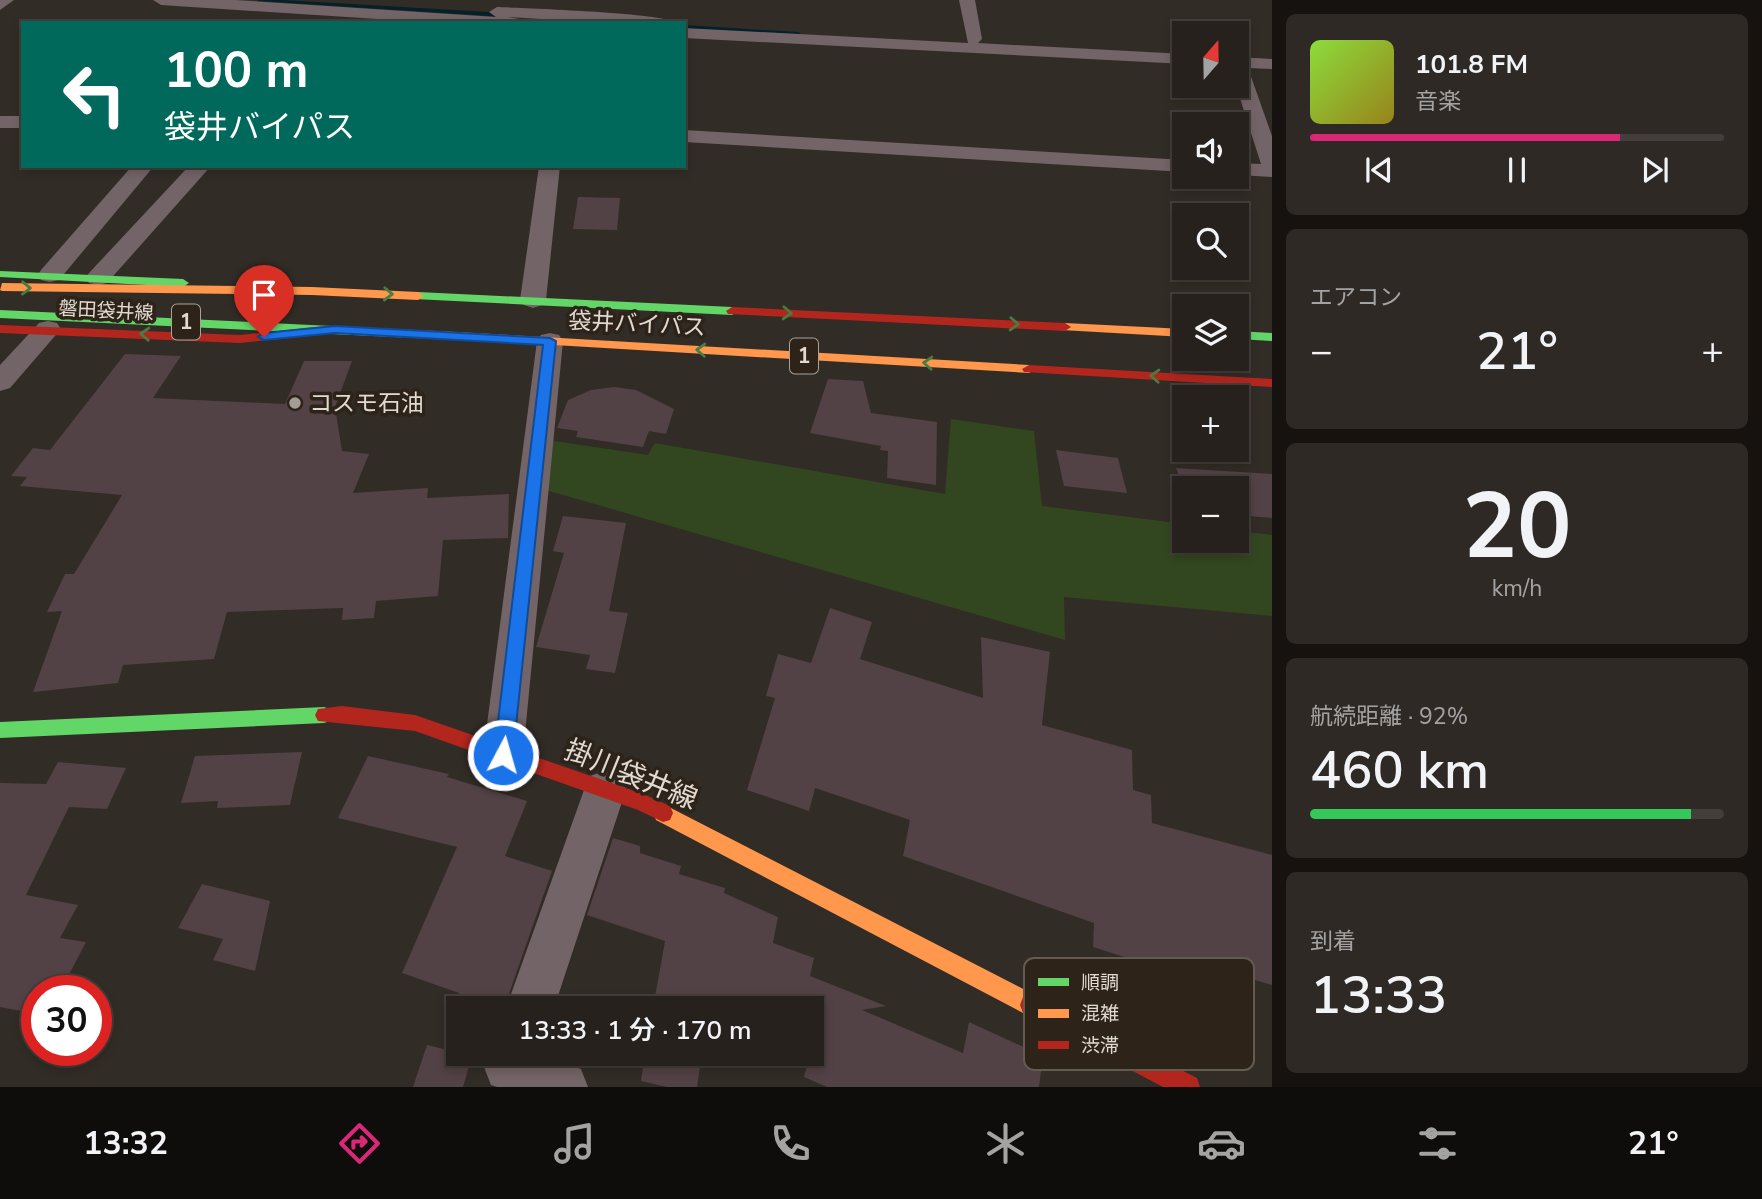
<!DOCTYPE html>
<html lang="ja">
<head>
<meta charset="utf-8">
<style>
	body { margin:0; font-family:"Nunito Sans","Noto Sans JP",sans-serif; background:#2e2925; color:#f1f3f6; height:100vh; display:flex; flex-direction:column; font-size:26px; white-space:nowrap }
	* { box-sizing:border-box; margin:0 }
	p { font-size:23px; color:#a4a3a3 }
	.icon { flex:none; width:38px; height:38px; fill:none; stroke:currentColor; stroke-width:2; stroke-linecap:round; stroke-linejoin:round }
	.map { position:relative; flex:1; overflow:hidden }
	.details { display:flex; flex-direction:column; gap:14px; padding:14px; background:#15120f; width:490px }
	.details>* { flex:none }
	.banner { position:absolute; left:21px; top:21px; width:665px; height:147px; border-radius:0px; box-shadow:0 4px 10px #0003,0 0 0 2px #423e3b; background:#00695c; color:#fff; overflow:hidden }
	.needle { width:46px; rotate:20deg }
	.controls { position:absolute; left:1172px; top:21px; display:grid; gap:14px }
	.controls a { display:grid; place-items:center; width:77px; height:77px; border-radius:0px; background:#26211c; box-shadow:0 4px 10px #0003,0 0 0 2px #423e3b; font-size:35px }
	.speed { position:absolute; left:21px; top:975px; display:flex; gap:14px; font-size:35px; font-weight:700; text-align:center }
	.speed>* { display:grid; place-content:center; width:91px; height:91px; border-radius:50%; background:#26211c; box-shadow:0 4px 10px #0003,0 0 0 2px #423e3b; line-height:1 }
	.speed .limit { border:10px solid #d22; background:#fff; color:#111 }
	.pin { position:absolute; display:grid; place-items:center; width:60px; height:60px; color:#fff; margin:-72px -30px; border-radius:50% 50% 50% 0; rotate:-45deg; box-shadow:0 0 7px #0007 }
	.pin .icon { rotate:45deg }
	.me { position:absolute; width:77px; margin:-38px; rotate:6deg; stroke-linejoin:round; filter:drop-shadow(0 0 5px #0008) }
	.turn { display:flex; align-items:center; gap:24px; height:147px; padding:0 28px; font-size:32px }
	.turn .icon { width:91px; height:91px; stroke-width:2.5 }
	.turn b { display:block; font-size:49px; line-height:60px }
	.big { font-size:52px; font-weight:600; line-height:1.1 }
	.details .card { flex:1; display:flex; flex-direction:column; justify-content:center; gap:10px; min-width:0; padding:0 24px; border-radius:10px; background:#2e2925 }
	.details .dial { align-items:center; gap:0 }
	.dial b { font-size:91px; line-height:1 }
	.song { display:flex; align-items:center; gap:21px }
	.cover { width:84px; height:84px; border-radius:10px; background:linear-gradient(135deg,hsl(90 70% 55%),hsl(50 70% 35%)) }
	.played { height:7px; border-radius:4px; background:linear-gradient(90deg,#db2777 75%,#423e3b 75%) }
	.keys { display:flex; justify-content:space-around; direction:ltr }
	.heat { display:flex; justify-content:space-between; align-items:center; font-size:38px; direction:ltr }
	.charge { height:10px; border-radius:5px; background:linear-gradient(90deg,#34c759 92%,#423e3b 0) }
	.trip { position:absolute; left:446px; top:996px; width:378px; height:70px; border-radius:0px; background:#26211c; box-shadow:0 4px 10px #0003,0 0 0 2px #423e3b; font-weight:600; line-height:70px; text-align:center }
	.tab-bar { display:flex; height:112px; justify-content:space-around; align-items:center; background:#0f0d0b; color:#a4a3a3 }
	.tab-bar .icon { width:49px; height:49px }
	.tab-bar .active { color:#db2777 }
	.tab-bar b { font-size:32px; color:#f1f3f6 }
	main { display:flex; flex:1; min-height:0 }
	.map>svg:first-child { display:block }
	.green { fill:#32471f }
	.lines { fill:none; stroke-linecap:round; stroke-linejoin:round }
	.stream { fill:#04202b; fill-rule:evenodd }
	.building { fill:#524145 }
	.street { fill:#736467; fill-rule:evenodd }
	.fast { fill:#63d668; fill-rule:evenodd }
	.slow { fill:#ff974d; fill-rule:evenodd }
	.jam { fill:#b3261e; fill-rule:evenodd }
	.oneway { stroke:#487c40 }
	.route { fill:#1a73e8; stroke:#114b97; stroke-width:2 }
	.poi-dot { fill:#a49d96; stroke:#2d2318; stroke-width:2.5 }
	.labels { text-anchor:middle; dominant-baseline:central; stroke-width:7; stroke-linejoin:round; paint-order:stroke }
	.far-street-label { font-size:19px; fill:#e1dad2; stroke:#2d2318 }
	.shield { fill:#2d2318; stroke:#aba39a; stroke-width:2 }
	.shield-label { font-size:21px; font-weight:bold; fill:#e1dad2 }
	.street-label { font-size:23px; fill:#e1dad2; stroke:#2d2318 }
	.poi-label { font-size:23px; fill:#e1dad2; stroke:#2d2318; text-anchor:start }
	.near-street-label { font-size:28px; fill:#e1dad2; stroke:#2d2318 }
	.key { fill:#2d2318; stroke:#635a50; stroke-width:2 }
	.key-label { font-size:19px; fill:#e1dad2 }
</style>
</head>
<body>
<main>
<div class="map">
<svg width="1272" height="1087" viewBox="0 0 1272 1087">
	<rect width="100%" height="100%" fill="#322c26"/>
	<!-- green -->
	<path class="green" d="M 951,419 L 1034,431 L 1042,506 L 1185,524 L 1185,541 L 1237,541 L 1237,531 L 1272,535 L 1272,616 L 1064,597 L 1065,640 L 546,490 L 547,440 L 648,455 L 655,443 L 945,494 Z"/>
	<g class="lines">
		<!-- stream -->
		<path class="stream" d="M 257,0 L 283,0 L 505,13 L 508,15 L 505,17 L 259,1 Z
			M 684,25 L 798,32 L 801,34 L 798,36 L 684,29 Z"/>
	</g>
	<!-- building -->
	<path class="building" d="M 578,197 L 620,198 L 617,230 L 573,229 Z
		M 125,354 L 181,356 L 153,398 L 285,404 L 304,361 L 352,361 L 335,407 L 342,451 L 369,454 L 353,493 L 428,488 L 427,498 L 509,494 L 508,538 L 443,540 L 438,596 L 376,601 L 374,618 L 342,620 L 343,608 L 227,612 L 214,659 L 123,665 L 118,683 L 33,692 L 62,611 L 47,612 L 65,574 L 74,574 L 122,495 L 20,486 L 27,477 L 11,476 L 33,448 L 50,450 Z
		M 828,379 L 863,381 L 871,413 L 937,422 L 936,485 L 887,478 L 888,451 L 880,450 L 881,446 L 810,433 Z
		M 614,387 L 636,390 L 674,409 L 666,434 L 649,431 L 643,447 L 576,437 L 578,431 L 557,428 L 568,400 L 591,390 Z
		M 1056,450 L 1118,458 L 1127,493 L 1064,486 Z
		M 1176,468 L 1272,474 L 1272,518 L 1237,515 L 1237,488 L 1185,490 Z
		M 563,516 L 626,523 L 609,611 L 628,613 L 615,673 L 586,669 L 590,655 L 536,647 L 564,553 L 553,551 Z
		M 830,608 L 872,622 L 860,659 L 983,698 L 981,637 L 1050,652 L 1042,725 L 1132,750 L 1133,790 L 1151,795 L 1152,823 L 1272,855 L 1272,985 L 1177,957 L 1177,974 L 1093,947 L 1094,923 L 903,856 L 910,820 L 815,788 L 809,811 L 747,790 L 775,698 L 766,696 L 778,654 L 811,663 Z
		M 302,752 L 290,805 L 217,808 L 218,801 L 181,803 L 195,756 Z
		M 368,756 L 449,774 L 447,777 L 527,801 L 505,856 L 552,871 L 504,1008 L 453,1008 L 459,993 L 402,973 L 457,847 L 338,818 Z
		M 58,762 L 126,768 L 107,809 L 69,807 L 26,895 L 78,905 L 60,938 L 86,942 L 61,990 L 37,990 L 37,1014 L 0,1007 L 0,783 L 46,784 Z
		M 613,838 L 640,846 L 640,853 L 681,866 L 679,874 L 725,888 L 724,893 L 778,917 L 773,943 L 814,958 L 810,976 L 886,1006 L 862,1010 L 963,1053 L 969,1022 L 1043,1056 L 1039,1087 L 827,1087 L 804,1077 L 810,1054 L 812,1054 L 821,1008 L 653,1008 L 665,941 L 587,915 Z
		M 202,884 L 270,901 L 255,971 L 213,960 L 223,939 L 178,928 Z
		M 427,1045 L 472,1056 L 463,1087 L 413,1087 Z
		M 645,1054 L 702,1054 L 697,1087 L 667,1087 L 641,1081 Z"/>
	<g class="lines">
		<!-- street -->
		<path class="street" d="M 0,0 L 14,0 L 0,10 Z
			M 153,0 L 235,0 L 496,17 L 489,12 L 497,7 C 522,8 667,13 677,23 L 609,23 L 508,17 L 525,20 L 527,23 L 439,23 L 161,5 Z
			M 959,0 L 975,0 L 982,39 L 978,43 L 1185,54 L 1185,64 L 684,38 L 684,28 L 968,43 Z
			M 1237,57 L 1272,59 L 1272,69 L 1248,68 L 1272,136 L 1272,177 L 1237,175 L 1237,163 L 1261,164 L 1236,86 Z
			M 0,116 L 23,116 L 23,128 L 0,128 Z
			M 684,130 L 1185,160 L 1185,172 L 684,142 Z
			M 132,166 L 154,166 L 59,280 L 50,282 L 41,280 L 38,275 L 41,270 Z
			M 189,166 L 211,166 L 107,283 L 98,285 L 89,283 L 86,278 L 89,273 Z
			M 539,166 L 560,166 L 546,300 L 542,305 L 533,308 L 524,305 L 520,300 Z
			M 48,321 L 57,323 L 61,329 L 10,388 L 0,391 L 0,365 L 39,323 Z
			M 550,333 L 559,335 L 563,341 L 523,755 L 517,768 L 503,773 L 489,768 L 483,755 L 537,341 L 541,335 Z
			M 605,771 L 620,776 L 626,790 L 554,1008 L 506,1008 L 584,790 L 590,776 Z
			M 489,1054 L 541,1054 L 581,1069 L 588,1087 L 497,1087 L 491,1085 L 484,1067 Z"/>
		<!-- fast -->
		<path class="fast" d="M 0,271 L 183,279 L 189,283 L 183,287 L 0,277 Z
			M 418,292 L 732,307 L 738,311 L 732,315 L 414,299 L 414,293 Z
			M 0,310 L 456,332 L 462,336 L 456,340 L 0,318 Z
			M 1237,331 L 1272,333 L 1272,341 L 1237,339 Z
			M 324,707 L 330,709 L 333,715 L 330,721 L 324,723 L 0,738 L 0,722 Z"/>
		<!-- slow -->
		<path class="slow" d="M 2,283 L 312,287 L 418,292 L 424,296 L 418,300 L 312,295 L 2,291 L 0,290 Z
			M 1065,323 L 1185,329 L 1185,337 L 1061,330 L 1059,327 Z
			M 456,332 L 1029,365 L 1036,369 L 1029,373 L 452,339 L 450,336 Z
			M 663,804 L 1039,997 L 1042,1005 L 1039,1013 L 1031,1016 L 1023,1013 L 656,820 L 653,813 L 656,806 Z"/>
		<!-- jam -->
		<path class="jam" d="M 732,307 L 1065,323 L 1071,327 L 1065,331 L 728,314 L 726,311 Z
			M 0,325 L 240,335 L 326,326 L 332,330 L 326,334 L 240,343 L 0,333 Z
			M 1029,365 L 1272,379 L 1272,387 L 1024,372 L 1022,369 Z
			M 342,706 L 415,715 L 643,794 L 670,806 L 673,813 L 670,820 L 663,822 L 638,810 L 415,731 L 318,721 L 315,715 L 318,709 Z
			M 1031,994 L 1197,1078 L 1200,1087 L 1163,1087 L 1023,1013 L 1020,1005 L 1023,997 Z"/>
	</g>
	<!-- one-way arrows -->
	<defs><path id="oneway-chevron" d="M-2-3.5L2.5 0L-2 3.5" fill="none" stroke-width="1.6" stroke-linecap="round" stroke-linejoin="round" transform="scale(1.75)"/></defs>
	<g class="oneway">
		<use href="#oneway-chevron" transform="translate(26 288) rotate(1)"/>
		<use href="#oneway-chevron" transform="translate(388 294) rotate(2)"/>
		<use href="#oneway-chevron" transform="translate(787 313) rotate(3)"/>
		<use href="#oneway-chevron" transform="translate(1014 324) rotate(3)"/>
		<use href="#oneway-chevron" transform="translate(145 334) rotate(-177)"/>
		<use href="#oneway-chevron" transform="translate(701 350) rotate(-177)"/>
		<use href="#oneway-chevron" transform="translate(928 363) rotate(-177)"/>
		<use href="#oneway-chevron" transform="translate(1155 376) rotate(-177)"/>
	</g>
	<!-- route -->
	<path class="route" d="M 335,326 L 550,338 L 556,341 L 513,755 L 510,761 L 503,763 L 497,761 L 494,755 L 543,345 L 335,333 L 264,340 L 258,337 L 264,333 Z"/>
	<!-- markers -->
	<circle class="poi-dot" cx="295" cy="403" r="7"/>
	<g class="labels">
		<!-- far-street labels -->
		<g class="far-street-label">
			<text transform="translate(106 311) rotate(3)">磐田袋井線</text>
		</g>
		<!-- shield labels -->
		<g class="shield">
			<rect x="172" y="304.5" width="28" height="35" rx="5"/>
			<rect x="790" y="338.5" width="28" height="35" rx="5"/>
		</g>
		<g class="shield-label">
			<text x="186" y="322">1</text>
			<text x="804" y="356">1</text>
		</g>
		<!-- street labels -->
		<g class="street-label">
			<text transform="translate(637 324) rotate(3)">袋井バイパス</text>
		</g>
		<!-- poi labels -->
		<g class="poi-label">
			<text x="309" y="403">コスモ石油</text>
		</g>
		<!-- near-street labels -->
		<g class="near-street-label">
			<text transform="translate(631 775) rotate(22)">掛川袋井線</text>
		</g>
	</g>
	<!-- legend -->
	<rect x="1024" y="958" width="230" height="112" rx="10" class="key"/>
	<rect x="1038" y="978" width="31" height="8" fill="#63d668"/>
	<rect x="1038" y="1009" width="31" height="9" fill="#ff974d"/>
	<rect x="1038" y="1041" width="31" height="8" fill="#b3261e"/>
	<g class="key-label">
		<text x="1081" y="989">順調</text>
		<text x="1081" y="1020">混雑</text>
		<text x="1081" y="1052">渋滞</text>
	</g>
</svg>
<div class="controls">
<a><svg class="needle" viewBox="-14 -14 28 28"><path d="M0-13l5 13h-10z" fill="#e53935"/><path d="M0 13l5-13h-10z" fill="#a4a3a3"/></svg></a>
<a><svg class="icon" aria-label="sound" viewBox="0 0 24 24"><path d="M4 9h4l5-4v14l-5-4H4zM17 9q2 3 0 6"/></svg></a>
<a><svg class="icon" aria-label="search" viewBox="0 0 24 24"><circle cx="10" cy="10" r="6"/><path d="M15 15l6 6"/></svg></a>
<a><svg class="icon" aria-label="layers" viewBox="0 0 24 24"><path d="M12 4l9 5-9 5-9-5zM3 14l9 5 9-5"/></svg></a>
<a>+</a>
<a>−</a>
</div>
<div class="speed"><div class="limit">30</div></div>
<div class="pin" style="left:264px;top:337px;background:#d93025"><svg class="icon" aria-label="arrive" viewBox="0 0 24 24"><path d="M6 21V4h12l-3 4 3 4H6"/></svg></div>
<svg class="me" style="left:503px;top:755px" viewBox="-20 -20 40 40"><circle r="17" fill="#1a73e8" stroke="#fff" stroke-width="3"/><path d="M0-11L8 9 0 5-8 9z" fill="#fff"/></svg>
<div class="trip">13:33 · 1 分 · 170 m</div>
<div class="banner">
<div class="turn"><svg class="icon" aria-label="left" viewBox="0 0 24 24"><path d="M17 20v-9H6M10 6l-5 5 5 5"/></svg><div><b>100 m</b>袋井バイパス</div></div>
</div>
</div>
<section class="details">
<div class="card">
<div class="song"><i class="cover"></i><div><b>101.8 FM</b><p>音楽</p></div></div>
<div class="played"></div>
<div class="keys"><svg class="icon" aria-label="previous" viewBox="0 0 24 24"><path d="M18 5L8 12l10 7zM5 5v14"/></svg><svg class="icon" aria-label="pause" viewBox="0 0 24 24"><path d="M8 5v14M16 5v14"/></svg><svg class="icon" aria-label="next" viewBox="0 0 24 24"><path d="M6 5l10 7-10 7zM19 5v14"/></svg></div>
</div>
<div class="card"><p>エアコン</p>
<div class="heat"><a>−</a><b class="big">21°</b><a>+</a></div>
</div>
<div class="card dial"><b>20</b><p>km/h</p></div>
<div class="card"><p>航続距離 · 92%</p><b class="big">460 km</b><div class="charge"></div></div>
<div class="card"><p>到着</p><b class="big">13:33</b></div>
</section>
</main>
<nav class="tab-bar">
<b>13:32</b>
<svg class="icon active" aria-label="directions" viewBox="0 0 24 24"><path d="M12 3l9 9-9 9-9-9zM9 14v-3h6M13 9l2 2-2 2"/></svg>
<svg class="icon" aria-label="music" viewBox="0 0 24 24"><path d="M9 18V5l10-2v13"/><circle cx="6" cy="18" r="3"/><circle cx="16" cy="16" r="3"/></svg>
<svg class="icon" aria-label="phone" viewBox="0 0 24 24"><path d="M5 4h4l2 5-3 2q2 4 5 5l2-3 5 2v4C11 20 4 13 5 4z"/></svg>
<svg class="icon" aria-label="climate" viewBox="0 0 24 24"><path d="M12 3v18M4 7l16 10M4 17L20 7"/></svg>
<svg class="icon" aria-label="car" viewBox="0 0 24 24"><path d="M5 17H2v-5l4-1 3-4h7l3 4 3 1v5h-3M9 17h6M6 11h13"/><circle cx="7" cy="17" r="2"/><circle cx="17" cy="17" r="2"/></svg>
<svg class="icon" aria-label="filters" viewBox="0 0 24 24"><path d="M4 7h16M4 17h16"/><circle cx="9" cy="7" r="2"/><circle cx="15" cy="17" r="2"/></svg>
<b>21°</b>
</nav>
</body>
</html>
